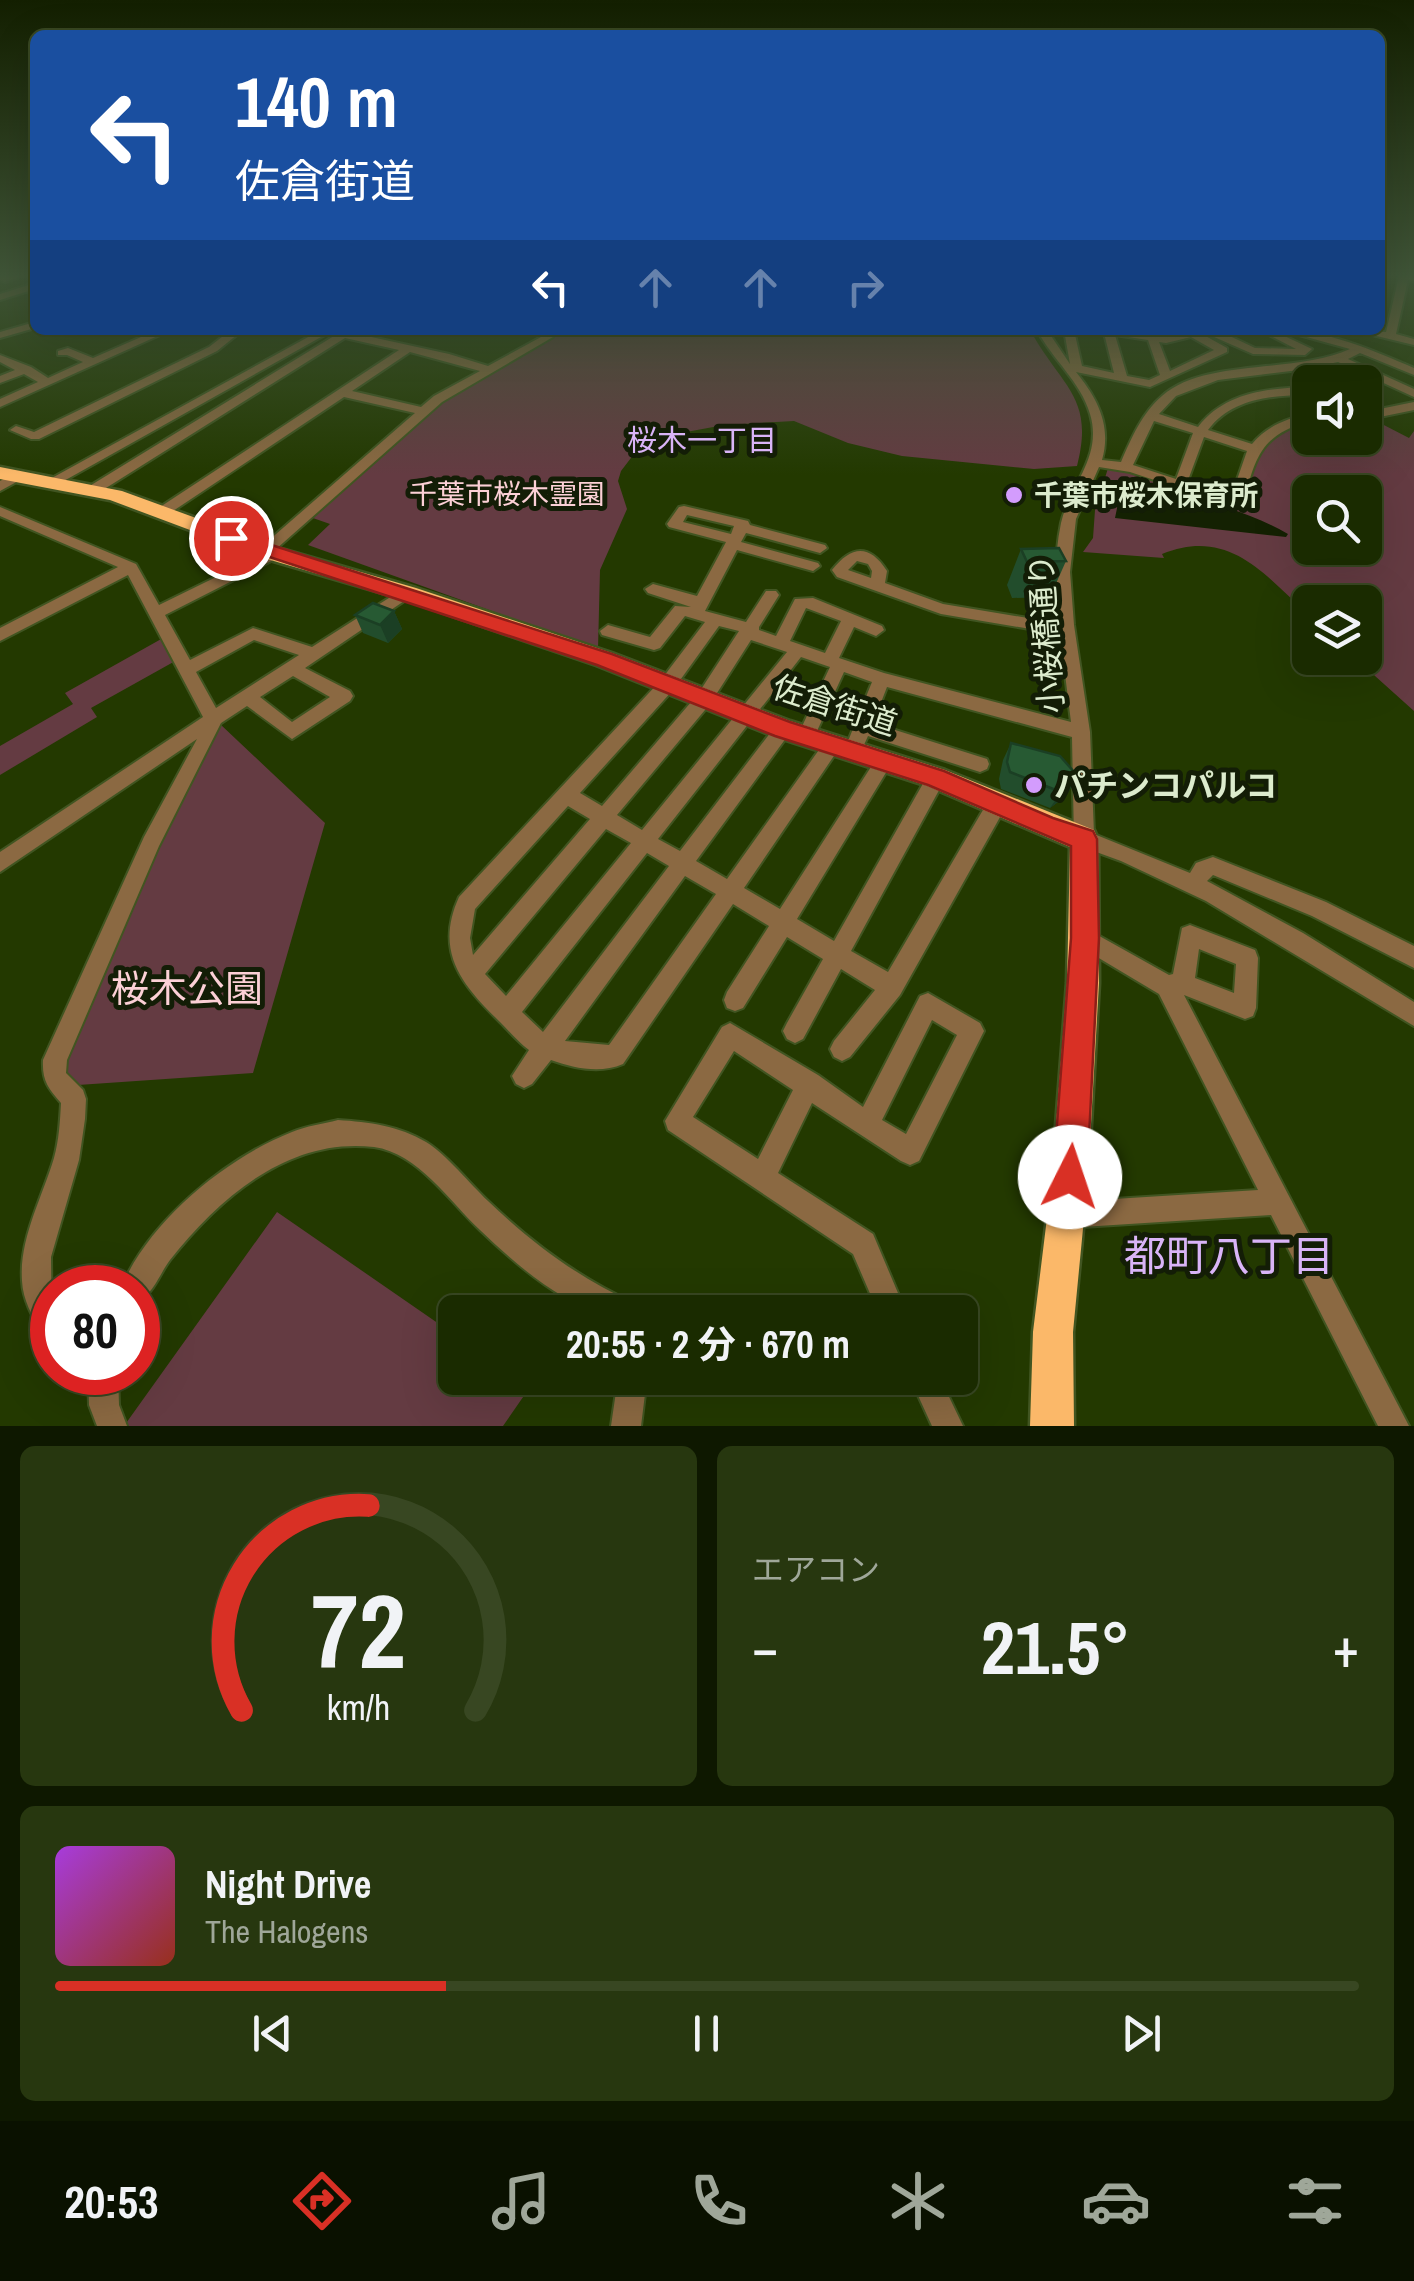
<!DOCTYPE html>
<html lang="ja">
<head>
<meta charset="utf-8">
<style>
	body { margin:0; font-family:"Archivo Narrow","Noto Sans JP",sans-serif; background:#27370f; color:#f1f3f6; height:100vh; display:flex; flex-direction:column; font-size:38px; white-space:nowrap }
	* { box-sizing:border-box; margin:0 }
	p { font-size:32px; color:#9fa799 }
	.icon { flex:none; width:55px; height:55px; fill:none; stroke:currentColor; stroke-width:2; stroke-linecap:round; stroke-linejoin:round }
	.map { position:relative; height:1426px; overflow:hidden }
	.side { display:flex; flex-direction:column; gap:20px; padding:20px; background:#0e1800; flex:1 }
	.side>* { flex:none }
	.top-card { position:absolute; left:30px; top:30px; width:1355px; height:305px; border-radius:15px; box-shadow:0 10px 40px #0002,0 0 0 2px #384722; background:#1a4fa0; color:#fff; overflow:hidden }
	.controls { position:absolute; left:1292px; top:365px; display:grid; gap:20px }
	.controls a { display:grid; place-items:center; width:90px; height:90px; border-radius:15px; background:#1a2b00; box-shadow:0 10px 40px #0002,0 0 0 2px #384722; font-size:50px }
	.speed { position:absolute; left:30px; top:1265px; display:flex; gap:20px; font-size:50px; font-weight:700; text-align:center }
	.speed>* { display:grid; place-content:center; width:130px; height:130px; border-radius:50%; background:#1a2b00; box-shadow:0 10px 40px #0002,0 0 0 2px #384722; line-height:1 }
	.speed .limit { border:15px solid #d22; background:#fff; color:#111 }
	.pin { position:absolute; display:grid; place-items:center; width:85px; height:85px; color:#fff; margin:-42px; border:5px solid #fff; border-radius:50%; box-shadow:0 2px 10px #0007 }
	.me { position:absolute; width:110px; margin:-55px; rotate:4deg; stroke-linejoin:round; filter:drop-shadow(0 0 8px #0008) }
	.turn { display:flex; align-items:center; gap:35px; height:210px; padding:0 40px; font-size:45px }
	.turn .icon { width:130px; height:130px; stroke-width:2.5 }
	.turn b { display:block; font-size:70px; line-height:85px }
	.lanes { display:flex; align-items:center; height:95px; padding:0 40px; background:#0003; justify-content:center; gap:50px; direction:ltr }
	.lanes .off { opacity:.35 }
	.big { font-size:75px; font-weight:700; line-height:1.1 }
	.side .widget { flex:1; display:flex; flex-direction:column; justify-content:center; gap:15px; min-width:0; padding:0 35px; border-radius:15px; background:#27370f }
	.side .dial { align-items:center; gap:0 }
	.dial svg { height:260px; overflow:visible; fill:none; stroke:#384722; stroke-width:7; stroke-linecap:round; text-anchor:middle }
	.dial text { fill:#f1f3f6; stroke:none }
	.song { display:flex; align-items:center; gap:30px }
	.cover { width:120px; height:120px; border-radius:15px; background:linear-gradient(135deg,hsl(280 70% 55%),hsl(10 70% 35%)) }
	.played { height:10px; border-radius:5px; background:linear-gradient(90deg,#d93025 30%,#384722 30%) }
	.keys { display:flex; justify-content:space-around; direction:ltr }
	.heat { display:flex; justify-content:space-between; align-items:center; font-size:55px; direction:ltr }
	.side .tiles { flex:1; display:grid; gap:20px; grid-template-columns:1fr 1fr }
	.widget:last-child { grid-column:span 2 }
	.trip { position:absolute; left:438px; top:1295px; width:540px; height:100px; border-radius:15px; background:#1a2b00; box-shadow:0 10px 40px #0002,0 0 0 2px #384722; font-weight:700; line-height:100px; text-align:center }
	.menu { display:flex; height:160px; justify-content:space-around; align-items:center; background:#0a1100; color:#9fa799 }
	.menu .icon { width:70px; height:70px }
	.menu .current { color:#d93025 }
	.menu b { font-size:45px; color:#f1f3f6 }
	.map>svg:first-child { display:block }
	.green { fill:#643b42; fill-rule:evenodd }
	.water { fill:#142102 }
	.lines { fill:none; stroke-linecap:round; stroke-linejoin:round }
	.minor-casing { stroke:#415521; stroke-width:4 }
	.highway-casing { stroke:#415521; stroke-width:5 }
	.minor { fill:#8b6942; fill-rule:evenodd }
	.highway { fill:#fbb869; fill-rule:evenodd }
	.wall { fill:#224d2c }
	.shaded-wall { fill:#1b3f24 }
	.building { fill:#275a33; stroke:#1b3f24; stroke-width:2.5 }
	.route { fill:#d93025; stroke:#8d1f18; stroke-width:2.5 }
	.poi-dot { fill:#d39cfd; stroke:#131d06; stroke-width:4 }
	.labels { text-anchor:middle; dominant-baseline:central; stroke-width:10; stroke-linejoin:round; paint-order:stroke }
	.far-park-label { font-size:28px; fill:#fcd0d6; stroke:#131d06 }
	.far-poi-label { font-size:28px; font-weight:bold; fill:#dcebcd; stroke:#131d06; text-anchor:start }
	.far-neighbourhood-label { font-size:30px; fill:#d9b4f7; stroke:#131d06 }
	.street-label { font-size:32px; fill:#dcebcd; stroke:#131d06 }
	.poi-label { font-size:32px; font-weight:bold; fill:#dcebcd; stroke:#131d06; text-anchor:start }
	.near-park-label { font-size:38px; fill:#fcd0d6; stroke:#131d06 }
	.near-neighbourhood-label { font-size:42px; fill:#d9b4f7; stroke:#131d06 }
</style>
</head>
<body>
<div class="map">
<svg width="1414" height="1426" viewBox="0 0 1414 1426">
	<rect width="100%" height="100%" fill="#233900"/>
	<!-- green -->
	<path class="green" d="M 563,330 L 998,330 L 1034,337 C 1065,389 1094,400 1077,466 L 1034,469 L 902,456 L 848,443 L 794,421 L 724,425 L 670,435 L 634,454 L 621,471 L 618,481 L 627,509 L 600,570 L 598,649 L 308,545 L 330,524 L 310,517 L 437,403 L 519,352 Z
		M 1310,419 L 1310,438 L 1365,438 L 1365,426 L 1380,423 L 1409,438 L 1414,431 L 1414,711 L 1355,658 L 1365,658 L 1365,602 L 1310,602 L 1310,616 C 1264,574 1229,527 1162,554 L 1164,558 L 1083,552 L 1093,538 L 1095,510 L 1109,465 L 1240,506 L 1249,473 L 1270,435 ZM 1310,492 L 1365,492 L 1365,548 L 1310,548 Z
		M 163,638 L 177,660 L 91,708 L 97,717 L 0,775 L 0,746 L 73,704 L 65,693 Z
		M 220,724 L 325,823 L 253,1073 L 78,1085 L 58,1067 L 160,832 Z
		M 277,1212 L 455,1335 L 455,1378 L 516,1378 L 530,1387 L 503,1426 L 124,1426 Z"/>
	<!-- water -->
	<path class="water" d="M 1132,477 C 1184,498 1240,506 1288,534 L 1286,537 L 1115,518 L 1121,489 Z"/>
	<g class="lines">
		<!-- minor casing -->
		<g class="minor-casing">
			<path id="minor" d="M 0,275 L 25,275 L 5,282 L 0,280 Z
				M 1414,275 L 1414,281 L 1408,280 L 1396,334 L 1414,339 L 1414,345 L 1360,332 L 1359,330 L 1386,332 L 1399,276 Z
				M 35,283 L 35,289 L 0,300 L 0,294 Z
				M 35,322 L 35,328 L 0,338 L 0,332 Z
				M 157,330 L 171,330 L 0,407 L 0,399 L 38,382 L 24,374 L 0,383 L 0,376 L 15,370 L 0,362 L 0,355 L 31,367 L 48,378 L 83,362 L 67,355 L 58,355 L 58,351 L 68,348 L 93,358 Z
				M 231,330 L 243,330 L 217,351 L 39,439 L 31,439 L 10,430 L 16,426 L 34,432 L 209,347 Z
				M 321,330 L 330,332 L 53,487 L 43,487 L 41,484 Z
				M 534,330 L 546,330 L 553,337 L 442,402 L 275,550 L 281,554 L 279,557 L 165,615 L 190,660 L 253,628 L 312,647 L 403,589 L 413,589 L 416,593 L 305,668 L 350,691 L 353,696 L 350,701 L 292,739 L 247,706 L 221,723 L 159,846 L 67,1060 L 66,1073 L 83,1090 L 86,1099 L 85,1119 L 79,1160 L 51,1257 L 52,1336 L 42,1332 C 32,1316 23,1300 22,1281 C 19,1239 42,1198 54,1158 C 59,1140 60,1122 61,1103 C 48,1088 42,1081 43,1060 L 144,837 L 197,739 L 0,872 L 0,852 L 203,717 L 128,575 L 0,641 L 0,628 L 118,567 L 0,516 L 0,507 L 136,564 L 159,605 L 261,555 L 258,551 L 260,548 L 415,413 L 344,397 L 167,515 L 157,515 L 157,509 L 399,350 L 345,338 L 98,493 L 88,493 L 88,487 L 334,336 L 331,333 L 332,331 L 344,331 L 449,354 L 488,366 L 541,337 ZM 410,352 L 480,371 L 434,396 L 421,407 L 352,391 ZM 254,640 L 299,655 L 216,708 L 196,672 ZM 293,676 L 330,697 L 292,722 L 260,697 Z
				M 1037,330 L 1047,330 L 1070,364 L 1064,330 L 1074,330 L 1082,366 L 1114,373 L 1104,333 L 1099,330 L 1124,330 L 1166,337 L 1191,330 L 1217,330 L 1255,348 L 1296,349 L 1267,334 L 1270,330 L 1280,330 L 1278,333 L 1312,349 L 1305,355 L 1253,354 L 1205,333 L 1202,334 L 1227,348 L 1227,352 L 1150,387 L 1076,372 C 1097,398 1112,425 1102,460 L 1121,462 C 1131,439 1142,413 1162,396 C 1204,358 1296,374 1350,349 L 1281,330 C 1327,330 1372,350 1414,368 L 1414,375 L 1360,353 L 1348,359 L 1414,389 L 1414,397 L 1338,362 L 1299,370 L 1218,380 L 1176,396 L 1159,414 L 1198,427 C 1225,392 1269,388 1310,387 L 1310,395 C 1273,395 1232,398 1208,430 L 1252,444 C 1268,425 1287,419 1310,413 L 1310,421 C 1260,435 1256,457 1243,503 L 1236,507 L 1130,472 L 1099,467 L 1076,519 L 1070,572 L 1074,625 L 1090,732 L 1094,834 L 1190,873 L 1196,863 L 1213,857 L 1326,902 L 1414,946 L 1414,968 L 1312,916 L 1213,875 L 1207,881 L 1303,933 L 1414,1002 L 1414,1026 L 1206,901 L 1121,861 L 1077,845 L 1074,839 L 1072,737 L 887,687 L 873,723 L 987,759 L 989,764 L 987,769 L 980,772 L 868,736 L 859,756 L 847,756 L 844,751 L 872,682 L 844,672 L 812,742 L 800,742 L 797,737 L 830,667 L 801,657 L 658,839 L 680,851 L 777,724 L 789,724 L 792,729 L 789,734 L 696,861 L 727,879 L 826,740 L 838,740 L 841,745 L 838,750 L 744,888 L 780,909 L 878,756 L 884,754 L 890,756 L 893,761 L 890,766 L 797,919 L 834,941 L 929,773 L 936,770 L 943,773 L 945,778 L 943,783 L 851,951 L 888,972 L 990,798 L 997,796 L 1004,798 L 1007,804 L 1004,810 L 900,995 L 850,1057 L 842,1061 L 834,1057 L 830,1049 L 834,1041 L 875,990 L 841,969 L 803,1039 L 795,1043 L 787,1039 L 783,1031 L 787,1023 L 823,959 L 787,937 L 743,1008 L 735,1011 L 727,1008 L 724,1000 L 727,992 L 769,926 L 733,904 L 623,1064 C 600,1074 573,1068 551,1060 L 532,1084 L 524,1088 L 516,1084 L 512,1076 L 529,1050 C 518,1042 510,1032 500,1022 C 462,985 434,952 459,897 L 661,680 L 705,622 L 685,616 L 660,648 L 654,650 L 602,635 L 600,631 L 608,625 L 650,637 L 675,606 L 691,607 L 648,593 L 645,589 L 653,584 L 697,596 L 725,544 L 726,542 L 669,527 L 667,524 L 679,507 L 684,506 L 748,521 L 750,525 L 825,545 L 827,548 L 820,553 L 746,533 L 741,542 L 818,563 L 820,566 L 813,571 L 737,550 L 705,611 L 746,622 L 766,591 L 776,591 L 779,595 L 759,627 L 759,630 L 776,636 L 795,599 L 813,598 L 882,626 L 884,630 L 876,636 L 854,627 L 839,658 L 884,673 L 1071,722 L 1060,634 L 941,614 L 837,577 L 832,570 C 851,546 869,543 887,571 L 885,583 L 943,604 L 1058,623 C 1055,589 1054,556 1061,523 C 1070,484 1103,457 1090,414 C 1081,382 1052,359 1037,330 ZM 1115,335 L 1148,340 L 1160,375 L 1149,380 L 1127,376 ZM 1191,337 L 1214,350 L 1170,371 L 1159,342 L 1166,343 ZM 1154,421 L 1193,433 L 1176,479 L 1133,465 ZM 1204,437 L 1247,451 L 1231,497 L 1187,483 ZM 687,515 L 734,526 L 731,534 L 683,522 ZM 857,561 L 868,564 L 872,571 L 871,578 L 848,570 ZM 806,608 L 841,621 L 825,653 L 790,641 ZM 719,626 L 739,631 L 698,694 L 602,806 L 580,793 L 673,690 ZM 751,640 L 787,652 L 642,830 L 617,815 L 710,704 ZM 568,806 L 590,819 L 473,955 L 470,938 L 475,909 ZM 606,829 L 631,843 L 506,996 L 485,974 ZM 647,853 L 669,866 L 543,1032 L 522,1012 ZM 685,876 L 716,894 L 609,1045 L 565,1041 Z
				M 1414,402 L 1414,410 L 1365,420 L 1365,412 Z
				M 15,473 L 22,477 L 20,480 L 0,491 L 0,481 Z
				M 1190,925 L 1255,950 L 1258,958 L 1256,1008 L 1253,1016 L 1245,1019 L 1184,995 L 1409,1426 L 1378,1426 L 1271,1215 L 1066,1228 L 1057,1224 L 1053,1215 L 1057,1206 L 1066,1202 L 1258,1190 L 1159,994 L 1077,945 L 1074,938 L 1077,931 L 1085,928 L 1169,975 L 1173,974 L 1182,928 ZM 1199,949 L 1236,964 L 1234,993 L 1195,978 Z
				M 928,993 L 980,1023 L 984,1031 L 919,1161 L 910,1165 L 901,1161 L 812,1103 L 778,1173 L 873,1234 L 906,1312 L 878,1312 L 853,1254 L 668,1130 L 665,1121 L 722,1027 L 730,1023 L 818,1075 L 863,1107 L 920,996 ZM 932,1020 L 957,1035 L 906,1134 L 882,1120 ZM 734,1051 L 793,1090 L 758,1159 L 693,1117 Z
				M 338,1120 C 369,1122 399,1126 426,1142 C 447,1155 470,1184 488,1201 C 531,1242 577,1277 632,1302 L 636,1312 C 622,1312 604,1315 590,1312 C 581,1309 572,1302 564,1297 C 533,1279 506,1255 480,1230 C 450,1202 418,1153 374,1147 C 289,1137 220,1197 170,1260 C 160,1273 153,1295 138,1301 L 138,1288 L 121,1288 C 149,1221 226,1158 292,1132 C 306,1126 323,1124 338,1120 Z
				M 88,1372 L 118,1372 L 119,1405 L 127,1426 L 97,1426 L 89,1405 Z
				M 618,1378 L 647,1378 L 641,1426 L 611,1426 Z
				M 910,1378 L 940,1378 L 963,1426 L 932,1426 Z"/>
		</g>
		<!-- highway casing -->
		<g class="highway-casing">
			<path id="highway" d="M 0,467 L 122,491 L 281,549 L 416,588 L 612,653 L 790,721 L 945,770 L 1094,830 L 1098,839 L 1099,983 L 1088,1177 L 1073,1332 L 1074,1426 L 1030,1426 L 1033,1332 L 1052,1177 L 1067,983 L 1070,847 L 928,786 L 774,736 L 596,665 L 400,598 L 267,559 L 110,500 L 0,479 Z"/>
		</g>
		<!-- minor -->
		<use href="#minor" class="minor"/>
		<!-- highway -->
		<use href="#highway" class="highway"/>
	</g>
	<!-- wall -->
	<path class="wall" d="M 1021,549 L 1066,561 L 1050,597 L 1012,598 L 1007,585 Z
		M 394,611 L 402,629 L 388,643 L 363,633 L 355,615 Z
		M 1011,743 L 1066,796 L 1050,808 L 1001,789 L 999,779 L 1003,760 Z"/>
	<!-- shaded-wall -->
	<path class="shaded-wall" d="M 394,611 L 402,629 L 388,643 L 380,625 Z
		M 1076,780 L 1066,796 L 1050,808 L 1061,792 Z"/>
	<!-- building -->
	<path class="building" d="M 1059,548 L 1066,561 L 1027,562 L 1021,549 Z
		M 373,603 L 394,611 L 380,625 L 355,615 Z
		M 1011,743 L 1060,756 L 1075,773 L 1076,780 L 1061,792 L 1010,772 L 1007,762 Z"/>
	<!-- sky -->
	<linearGradient id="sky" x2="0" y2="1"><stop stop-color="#131f00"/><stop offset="0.58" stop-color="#3f5437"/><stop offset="1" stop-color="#3f5437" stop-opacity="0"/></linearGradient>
	<rect width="1414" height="475" fill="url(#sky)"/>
	<!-- route -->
	<path class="route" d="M 231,532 L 612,654 L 790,722 L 944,771 L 1053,818 L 1093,831 L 1097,839 L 1099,938 L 1087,1177 L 1082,1189 L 1070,1194 L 1058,1189 L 1053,1177 L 1071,938 L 1071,846 L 928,785 L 775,736 L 597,665 L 224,542 L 224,534 Z"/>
	<!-- markers -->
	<g class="poi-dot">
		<circle cx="1014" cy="495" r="10"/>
		<circle cx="1034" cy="785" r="10"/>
	</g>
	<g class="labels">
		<!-- far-park labels -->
		<g class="far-park-label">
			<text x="507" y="494">千葉市桜木霊園</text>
		</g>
		<!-- far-poi labels -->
		<g class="far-poi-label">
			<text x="1034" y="495">千葉市桜木保育所</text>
		</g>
		<!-- far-neighbourhood labels -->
		<g class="far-neighbourhood-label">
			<text x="702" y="440">桜木一丁目</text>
		</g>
		<!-- street labels -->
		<g class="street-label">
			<text transform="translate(1046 634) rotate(-94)">小桜橋通り</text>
			<text transform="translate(835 705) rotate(18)">佐倉街道</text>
		</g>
		<!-- poi labels -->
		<g class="poi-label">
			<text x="1054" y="785">パチンコパルコ</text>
		</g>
		<!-- near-park labels -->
		<g class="near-park-label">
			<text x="187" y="988">桜木公園</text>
		</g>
		<!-- near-neighbourhood labels -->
		<g class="near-neighbourhood-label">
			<text x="1229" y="1256">都町八丁目</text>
		</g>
	</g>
</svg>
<div class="controls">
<a><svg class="icon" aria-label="sound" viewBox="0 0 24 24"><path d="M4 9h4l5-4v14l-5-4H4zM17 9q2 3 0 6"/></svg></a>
<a><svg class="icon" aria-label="search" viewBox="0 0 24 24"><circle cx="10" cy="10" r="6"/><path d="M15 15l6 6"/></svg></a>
<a><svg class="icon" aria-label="layers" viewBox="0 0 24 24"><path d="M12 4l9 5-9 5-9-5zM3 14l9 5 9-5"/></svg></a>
</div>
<div class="speed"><div class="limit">80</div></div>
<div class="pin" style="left:231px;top:538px;background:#d93025"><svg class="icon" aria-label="arrive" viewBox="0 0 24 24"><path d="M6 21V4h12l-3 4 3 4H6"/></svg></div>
<svg class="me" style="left:1070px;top:1177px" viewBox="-20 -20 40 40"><circle r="19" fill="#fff"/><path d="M0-13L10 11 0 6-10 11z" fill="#d93025"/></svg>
<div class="trip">20:55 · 2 分 · 670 m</div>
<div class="top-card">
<div class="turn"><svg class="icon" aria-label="left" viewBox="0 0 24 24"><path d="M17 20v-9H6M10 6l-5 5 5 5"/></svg><div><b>140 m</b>佐倉街道</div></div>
<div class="lanes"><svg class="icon" aria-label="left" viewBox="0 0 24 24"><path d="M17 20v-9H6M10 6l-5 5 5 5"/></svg><svg class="icon off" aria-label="ahead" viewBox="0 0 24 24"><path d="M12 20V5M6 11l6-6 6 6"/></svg><svg class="icon off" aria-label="ahead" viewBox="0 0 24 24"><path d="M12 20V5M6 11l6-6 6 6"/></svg><svg class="icon off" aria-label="right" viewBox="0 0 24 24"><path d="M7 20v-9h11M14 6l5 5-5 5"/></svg></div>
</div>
</div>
<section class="side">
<div class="tiles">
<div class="widget dial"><svg viewBox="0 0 100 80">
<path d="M14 69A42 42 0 1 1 86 69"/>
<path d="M14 69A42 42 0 0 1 53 6" stroke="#d93025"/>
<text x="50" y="56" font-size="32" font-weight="700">72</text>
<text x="50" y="72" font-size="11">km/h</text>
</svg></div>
<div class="widget"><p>エアコン</p>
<div class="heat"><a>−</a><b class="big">21.5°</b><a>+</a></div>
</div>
<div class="widget">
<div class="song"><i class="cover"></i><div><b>Night Drive</b><p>The Halogens</p></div></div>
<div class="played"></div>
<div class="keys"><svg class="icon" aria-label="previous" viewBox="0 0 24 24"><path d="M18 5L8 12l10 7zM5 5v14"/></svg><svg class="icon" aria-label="pause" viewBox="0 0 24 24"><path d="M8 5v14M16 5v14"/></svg><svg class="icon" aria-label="next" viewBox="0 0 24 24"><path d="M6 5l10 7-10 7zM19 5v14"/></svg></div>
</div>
</div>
</section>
<nav class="menu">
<b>20:53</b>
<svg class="icon current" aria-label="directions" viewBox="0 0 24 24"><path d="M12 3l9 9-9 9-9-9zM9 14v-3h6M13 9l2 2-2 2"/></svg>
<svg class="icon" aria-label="music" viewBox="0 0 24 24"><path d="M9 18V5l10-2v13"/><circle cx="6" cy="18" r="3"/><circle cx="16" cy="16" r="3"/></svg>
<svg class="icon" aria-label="phone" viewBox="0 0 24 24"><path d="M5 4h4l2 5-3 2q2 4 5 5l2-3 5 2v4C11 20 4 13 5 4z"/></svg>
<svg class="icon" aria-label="climate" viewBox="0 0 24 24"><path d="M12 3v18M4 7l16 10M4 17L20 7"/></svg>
<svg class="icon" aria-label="car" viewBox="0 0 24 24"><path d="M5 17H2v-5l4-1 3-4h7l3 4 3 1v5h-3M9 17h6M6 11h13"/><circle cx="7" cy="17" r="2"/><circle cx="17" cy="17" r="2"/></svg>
<svg class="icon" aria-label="filters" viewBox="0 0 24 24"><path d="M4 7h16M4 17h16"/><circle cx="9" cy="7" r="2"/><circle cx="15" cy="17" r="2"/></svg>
</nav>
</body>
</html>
